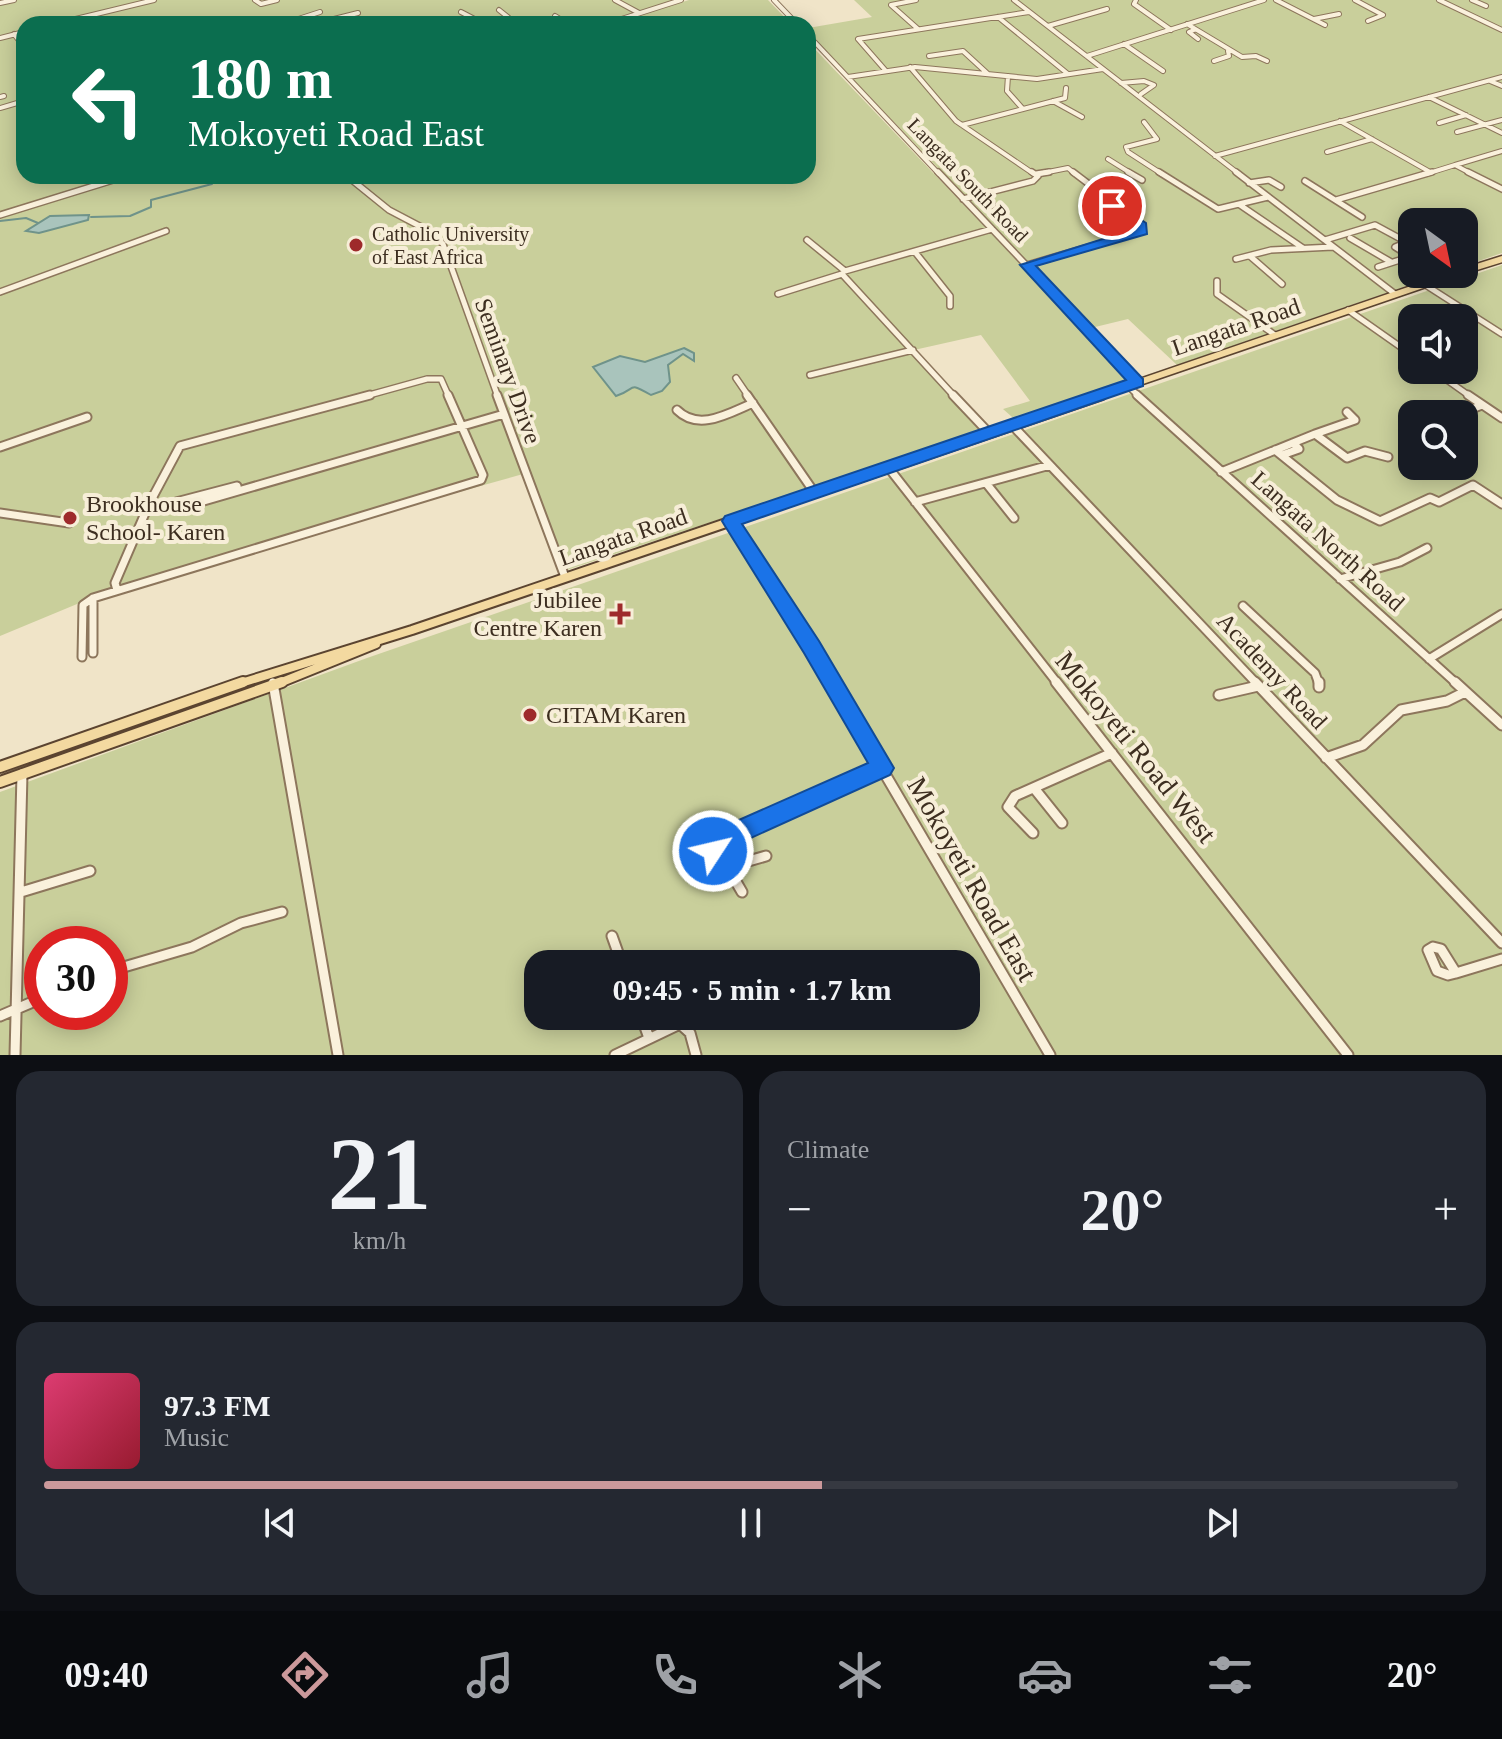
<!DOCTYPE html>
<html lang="en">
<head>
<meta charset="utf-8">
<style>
	body { margin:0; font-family:"Times New Roman",serif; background:#242831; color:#f1f3f6; height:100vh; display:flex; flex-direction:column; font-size:30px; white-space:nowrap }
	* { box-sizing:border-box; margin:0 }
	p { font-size:26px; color:#9ea1a6 }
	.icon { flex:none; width:44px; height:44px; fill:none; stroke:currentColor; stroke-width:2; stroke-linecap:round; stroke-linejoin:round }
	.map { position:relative; height:1055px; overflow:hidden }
	.sheet { display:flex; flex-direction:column; gap:16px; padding:16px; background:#0d0f14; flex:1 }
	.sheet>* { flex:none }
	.hud { position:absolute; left:16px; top:16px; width:800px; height:168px; border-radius:24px; box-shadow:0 4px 20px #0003; background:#0b6e4f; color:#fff; overflow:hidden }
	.needle { width:52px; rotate:147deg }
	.tools { position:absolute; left:1398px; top:208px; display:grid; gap:16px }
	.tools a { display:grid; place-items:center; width:80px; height:80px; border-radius:16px; background:#171b24; box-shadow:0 4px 20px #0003; font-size:40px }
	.speed { position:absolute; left:24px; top:926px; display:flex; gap:16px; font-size:40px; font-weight:700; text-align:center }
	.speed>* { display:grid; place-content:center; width:104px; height:104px; border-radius:50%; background:#171b24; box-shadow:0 4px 20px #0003; line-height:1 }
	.speed .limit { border:12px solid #d22; background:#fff; color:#111 }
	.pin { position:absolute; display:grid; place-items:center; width:68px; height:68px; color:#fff; margin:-34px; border:4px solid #fff; border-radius:50%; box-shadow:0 2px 8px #0007 }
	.me { position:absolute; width:88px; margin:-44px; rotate:55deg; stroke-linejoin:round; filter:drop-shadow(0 0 6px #0008) }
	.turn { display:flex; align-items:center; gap:28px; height:168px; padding:0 40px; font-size:36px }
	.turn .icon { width:104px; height:104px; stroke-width:2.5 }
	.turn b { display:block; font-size:56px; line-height:68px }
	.big { font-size:60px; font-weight:700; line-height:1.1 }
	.sheet .card { flex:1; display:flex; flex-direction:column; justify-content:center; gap:12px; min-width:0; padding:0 28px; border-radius:24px; background:#242831 }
	.sheet .dial { align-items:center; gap:0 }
	.dial b { font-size:104px; line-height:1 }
	.song { display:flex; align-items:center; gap:24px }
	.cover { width:96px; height:96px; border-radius:12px; background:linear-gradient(135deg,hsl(340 70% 55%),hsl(350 70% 35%)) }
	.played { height:8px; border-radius:4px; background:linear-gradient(90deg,#cc999b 55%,#363941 55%) }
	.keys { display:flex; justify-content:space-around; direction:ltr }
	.heat { display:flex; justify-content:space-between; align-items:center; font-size:44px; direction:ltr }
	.sheet .tiles { flex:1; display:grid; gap:16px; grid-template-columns:1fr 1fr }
	.card:last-child { grid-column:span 2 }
	.trip { position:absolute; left:524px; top:950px; width:456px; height:80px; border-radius:24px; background:#171b24; box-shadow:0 4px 20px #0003; font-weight:700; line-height:80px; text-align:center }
	.menu { display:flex; height:128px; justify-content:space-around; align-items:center; background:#090b0e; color:#9ea1a6 }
	.menu .icon { width:56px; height:56px }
	.menu .current { color:#cc999b }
	.menu b { font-size:36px; color:#f1f3f6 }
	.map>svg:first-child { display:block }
	.green { fill:#c9cf9b; fill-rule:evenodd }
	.water { fill:#a9c4bc; stroke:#6f938a; stroke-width:2 }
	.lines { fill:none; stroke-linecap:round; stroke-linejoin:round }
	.stream { stroke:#6f938a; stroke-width:2 }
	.minor-far3-casing { stroke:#8d765c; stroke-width:6 }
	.minor-far2-casing { stroke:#8d765c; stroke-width:8 }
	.minor-far1-casing { stroke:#8d765c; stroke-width:11 }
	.minor-casing { stroke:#8d765c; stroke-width:13 }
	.major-far2-casing { stroke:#5b4430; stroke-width:9 }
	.major-far1-casing { stroke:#5b4430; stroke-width:12 }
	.major-casing { stroke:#5b4430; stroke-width:14 }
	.minor-far3 { stroke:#faf1dc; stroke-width:4 }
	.minor-far2 { stroke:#faf1dc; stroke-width:5 }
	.minor-far1 { stroke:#faf1dc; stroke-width:7 }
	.minor { stroke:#faf1dc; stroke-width:9 }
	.major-far2 { stroke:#f3d9a0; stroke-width:6 }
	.major-far1 { stroke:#f3d9a0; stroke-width:8 }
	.major { stroke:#f3d9a0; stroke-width:10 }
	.route { fill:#1a73e8; stroke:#114b97; stroke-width:2 }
	.poi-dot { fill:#9e2a2b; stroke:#f7eed8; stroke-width:3 }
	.labels { text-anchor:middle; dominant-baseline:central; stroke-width:8; stroke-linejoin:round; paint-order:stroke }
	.far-street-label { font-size:20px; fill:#3d2e20; stroke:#f7eed8 }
	.far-poi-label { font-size:20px; fill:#3d2e20; stroke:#f7eed8; text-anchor:start }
	.street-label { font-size:24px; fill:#3d2e20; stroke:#f7eed8 }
	.poi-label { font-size:24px; fill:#3d2e20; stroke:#f7eed8; text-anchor:start }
	.near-street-label { font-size:28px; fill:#3d2e20; stroke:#f7eed8 }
</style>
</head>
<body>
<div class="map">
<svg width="1502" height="1055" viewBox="0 0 1502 1055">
	<rect width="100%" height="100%" fill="#f0e4c8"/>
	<!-- green -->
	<path class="green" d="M 16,0 L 675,0 L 599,24 L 24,24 L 24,176 L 116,176 L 0,212 L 0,4 Z
		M 689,0 L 768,0 L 791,24 L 612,24 Z
		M 854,0 L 1502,0 L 1502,253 L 1464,266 L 1464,222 L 1412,222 L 1412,274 L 1441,274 L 1177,365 L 1128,319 L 1091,328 L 822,47 L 808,28 L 872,17 Z
		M 808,42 L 1133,382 L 1019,423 L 1003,409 L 1030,401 L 981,335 L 914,350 L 987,430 L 567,570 L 523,474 L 118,587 L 0,636 L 0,218 L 133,176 L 808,176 Z
		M 1502,265 L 1502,1055 L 0,1055 L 0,792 L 367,658 ZM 1412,318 L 1464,318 L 1464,370 L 1412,370 ZM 1412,414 L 1464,414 L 1464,466 L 1412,466 ZM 42,944 L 110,944 L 110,1012 L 42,1012 ZM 538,964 L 966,964 L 966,1016 L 538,1016 Z"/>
	<!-- water -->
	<path class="water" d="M 89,215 L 88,220 L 39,233 L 26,231 L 50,216 Z
		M 684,348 L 694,353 L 694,361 L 683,354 L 668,365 L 670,382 L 662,391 L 651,395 C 626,381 638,389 616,396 L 593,367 L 620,356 L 645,362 Z"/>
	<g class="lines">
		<!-- stream -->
		<path class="stream" d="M 91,217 L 130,216 L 151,207 L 151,200 L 212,184
			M 0,221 L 26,218 L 38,223"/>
		<!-- minor-far3 casing -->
		<g class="minor-far3-casing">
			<path id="minor-far3" d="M 255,0 L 261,4 L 277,0
				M 615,0 L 639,13
				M 774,0 L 797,24
				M 916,0 L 891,5 L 918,29
				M 1014,0 L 1239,174
				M 1136,0 L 1134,4 L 1171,30
				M 1276,0 L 1325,25
				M 1355,0 L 1383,15 L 1368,21
				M 1439,0 L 1502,30
				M 1472,0 L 1486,6
				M 0,3 L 14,0
				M 461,12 L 484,24
				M 555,16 L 568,24
				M 998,17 L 1068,74
				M 1314,19 L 1339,14
				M 330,20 L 358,13
				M 55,24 L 154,0
				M 283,24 L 320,12
				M 351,24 L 367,20
				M 492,24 L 509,18 L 499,10
				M 606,24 L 681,0
				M 1187,24 L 1242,57 L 1256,56 L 1267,61
				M 1048,26 L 1107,9
				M 1194,30 L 1189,32 L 1198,39
				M 14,34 L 24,47
				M 808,35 L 939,174
				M 0,38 L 24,32
				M 1124,44 L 1163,71
				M 929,56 L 963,51 L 988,74
				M 1087,56 L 1264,0
				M 1214,61 L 1229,56 L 1228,51
				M 910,67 L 956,121 L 1034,174
				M 886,71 L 858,39 L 1029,12
				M 1008,76 L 1007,91 L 1023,109
				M 848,77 L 915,67 L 1037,79 L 1103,69
				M 1490,81 L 1502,86
				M 1121,83 L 1144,81 L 1154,85 L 1141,94
				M 0,97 L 4,96
				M 1429,97 L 1502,133
				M 1053,101 L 1082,117
				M 0,108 L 24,101
				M 1340,121 L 1430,172
				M 1144,122 L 1157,139 L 1126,147 L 1128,152 L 1162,174
				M 1439,123 L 1466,115
				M 962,125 L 1065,98 L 1066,88
				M 1457,132 L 1502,120
				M 1327,152 L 1372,139
				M 1215,156 L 1502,77
				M 1108,159 L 1132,174
				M 1455,165 L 1502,151
				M 1038,174 L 1068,168 L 1075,174
				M 1426,174 L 1455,165 L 1472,174"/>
		</g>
		<!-- minor-far2 casing -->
		<g class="minor-far2-casing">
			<path id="minor-far2" d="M 938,172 L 1137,382
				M 1073,172 L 1098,191
				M 1128,172 L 1142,180
				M 1159,172 L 1218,209 L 1268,197
				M 1236,172 L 1395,294
				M 1468,172 L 1502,189
				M 1036,174 L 1049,172
				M 347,176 L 389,210 L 429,231 L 443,244 L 498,397
				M 1305,181 L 1362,217
				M 1249,183 L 1269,180 L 1281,187
				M 983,194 L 993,205
				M 963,199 L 1033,181 L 1038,176 L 1032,172
				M 1336,200 L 1432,172
				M 1240,205 L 1303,248
				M 0,215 L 126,176
				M 1350,238 L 1391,262
				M 807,240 L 845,271 L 992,229
				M 1325,240 L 1375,225 L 1412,245
				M 915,252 L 950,296 L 950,306
				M 1403,252 L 1395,247 L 1407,242
				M 1251,257 L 1282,284
				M 1236,259 L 1271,250 L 1333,247
				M 1027,265 L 1143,231 L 1141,226 L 1112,206
				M 1378,267 L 1412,256
				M 1217,281 L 1217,294 L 1275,335
				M 1424,284 L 1502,334
				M 0,292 L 166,231
				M 778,294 L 842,274 L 955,397
				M 1348,310 L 1412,355
				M 1433,370 L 1471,397
				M 810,375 L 913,350
				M 736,378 L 749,397
				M 1128,386 L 1140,397
				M 362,397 L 427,379 L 441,379 L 449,397"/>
		</g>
		<!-- minor-far1 casing -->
		<g class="minor-far1-casing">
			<path id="minor-far1" d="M 497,395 L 565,577
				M 747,395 L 814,492
				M 953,395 L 989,433
				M 1137,395 L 1457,684
				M 1468,395 L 1502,418
				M 677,410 C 699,432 729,413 753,403
				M 1459,414 L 1482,405
				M 1013,426 L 1257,684
				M 1315,434 L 1355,420 L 1347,412
				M 0,447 L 87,417
				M 1275,450 L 1337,500 L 1380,521 L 1430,498 L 1439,502 L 1473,485 L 1502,504
				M 1282,455 L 1299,449 L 1293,443
				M 888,467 L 1058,684
				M 1221,472 L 1315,434 L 1347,458 L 1365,451 L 1388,457
				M 986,483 L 1014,518
				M 176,502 L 237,486
				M 915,502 L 1050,465
				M 147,509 L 183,507 L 504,414
				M 0,513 L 69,523
				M 731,521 L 833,684
				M 1340,579 L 1400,562 L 1427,548
				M 117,590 L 115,583 L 149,504 L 180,446 L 370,395
				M 93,598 L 93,653
				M 1243,606 L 1315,673 L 1319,684
				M 82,657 L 83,605 L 93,598 L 481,480 L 483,475 L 448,395
				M 1429,659 L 1502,614"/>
		</g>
		<!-- minor casing -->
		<g class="minor-casing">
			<path id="minor" d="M 831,682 L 1050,1055
				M 1056,682 L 1348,1055
				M 1255,682 L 1502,943
				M 1319,682 L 1319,687
				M 1455,682 L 1502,725
				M 273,683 L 338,1055
				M 1219,695 L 1258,686
				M 1326,758 L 1363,745 L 1401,710 L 1447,701 L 1465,692
				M 1034,788 L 1062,823
				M 1033,833 L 1008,807 L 1015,796 L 1112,753
				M 724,838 L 738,864 L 766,856
				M 21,892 L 90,871
				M 742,892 L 731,873 L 713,865 L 716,844 L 883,768
				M 612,936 L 622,964
				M 1433,947 L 1441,949 L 1456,973 L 1448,975 L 1437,971 L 1428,950 Z
				M 110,971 L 192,947 L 241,923 L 282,912
				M 1456,973 L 1502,959
				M 0,1016 L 42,998
				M 641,1016 L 649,1038
				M 15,1055 L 22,774
				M 615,1055 L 680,1024 L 690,1033 L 696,1055"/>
		</g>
		<!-- major-far2 casing -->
		<g class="major-far2-casing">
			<path id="major-far2" d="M 1464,271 L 1502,259
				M 1096,397 L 1455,274"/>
		</g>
		<!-- major-far1 casing -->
		<g class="major-far1-casing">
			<path id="major-far1" d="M 238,684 L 412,630 L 1102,395
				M 277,684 L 376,644"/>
		</g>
		<!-- major casing -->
		<g class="major-casing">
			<path id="major" d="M 0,767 L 243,682
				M 0,782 L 282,682"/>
		</g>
		<!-- minor-far3 -->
		<use href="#minor-far3" class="minor-far3"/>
		<!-- minor-far2 -->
		<use href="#minor-far2" class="minor-far2"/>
		<!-- minor-far1 -->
		<use href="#minor-far1" class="minor-far1"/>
		<!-- minor -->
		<use href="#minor" class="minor"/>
		<!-- major-far2 -->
		<use href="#major-far2" class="major-far2"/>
		<!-- major-far1 -->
		<use href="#major-far1" class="major-far1"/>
		<!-- major -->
		<use href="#major" class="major"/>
	</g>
	<!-- route -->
	<path class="route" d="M 1107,203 L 1116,203 L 1146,223 L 1147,234 L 1036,266 L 1143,379 L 1143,386 L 742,524 L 819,641 L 894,768 L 890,775 L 733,846 L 722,859 L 713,862 L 705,859 L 702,851 L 716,830 L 868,763 L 804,653 L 725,526 L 722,521 L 725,516 L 1126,380 L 1020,265 L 1135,229 L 1107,209 Z"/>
	<!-- markers -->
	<g class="poi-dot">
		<circle cx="356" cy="245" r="8"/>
		<circle cx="70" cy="518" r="8"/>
		<path d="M616 602h8v8h8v8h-8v8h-8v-8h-8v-8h8z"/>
		<circle cx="530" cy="715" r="8"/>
	</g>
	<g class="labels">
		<!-- far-street labels -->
		<g class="far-street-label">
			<text transform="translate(968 180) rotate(46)">Langata South Road</text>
		</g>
		<!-- far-poi labels -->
		<g class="far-poi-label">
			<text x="372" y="234">Catholic University<tspan x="372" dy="23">of East Africa</tspan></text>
		</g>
		<!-- street labels -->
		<g class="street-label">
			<text transform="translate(1236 327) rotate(-19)">Langata Road</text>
			<text transform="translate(508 371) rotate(70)">Seminary Drive</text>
			<text transform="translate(623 537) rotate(-19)">Langata Road</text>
			<text transform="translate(1328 541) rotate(42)">Langata North Road</text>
			<text transform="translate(1272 671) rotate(47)">Academy Road</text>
		</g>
		<!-- poi labels -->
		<g class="poi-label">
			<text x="86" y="504">Brookhouse<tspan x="86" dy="28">School- Karen</tspan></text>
			<text x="602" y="600" text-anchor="end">Jubilee<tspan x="602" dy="28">Centre Karen</tspan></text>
			<text x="546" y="715">CITAM Karen</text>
		</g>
		<!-- near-street labels -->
		<g class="near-street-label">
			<text transform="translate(1136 747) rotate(51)">Mokoyeti Road West</text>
			<text transform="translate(972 879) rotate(60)">Mokoyeti Road East</text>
		</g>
	</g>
</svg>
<div class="tools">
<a><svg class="needle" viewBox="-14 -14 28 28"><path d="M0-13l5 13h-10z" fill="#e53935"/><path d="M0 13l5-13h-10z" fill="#9ea1a6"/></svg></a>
<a><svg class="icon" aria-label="sound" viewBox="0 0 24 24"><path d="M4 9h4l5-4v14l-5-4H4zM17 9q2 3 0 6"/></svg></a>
<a><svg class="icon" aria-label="search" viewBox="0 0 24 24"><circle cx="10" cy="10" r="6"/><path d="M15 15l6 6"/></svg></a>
</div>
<div class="speed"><div class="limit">30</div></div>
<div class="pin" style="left:1112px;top:206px;background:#d93025"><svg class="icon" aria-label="arrive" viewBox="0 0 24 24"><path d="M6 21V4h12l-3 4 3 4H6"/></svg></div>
<svg class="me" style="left:713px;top:851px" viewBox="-20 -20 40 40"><circle r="17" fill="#1a73e8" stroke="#fff" stroke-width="3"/><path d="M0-11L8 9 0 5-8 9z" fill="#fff"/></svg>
<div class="trip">09:45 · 5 min · 1.7 km</div>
<div class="hud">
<div class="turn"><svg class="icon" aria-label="left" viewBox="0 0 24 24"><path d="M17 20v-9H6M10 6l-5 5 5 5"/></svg><div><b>180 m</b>Mokoyeti Road East</div></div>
</div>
</div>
<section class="sheet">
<div class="tiles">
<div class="card dial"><b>21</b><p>km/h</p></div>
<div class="card"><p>Climate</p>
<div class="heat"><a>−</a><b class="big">20°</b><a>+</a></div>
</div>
<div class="card">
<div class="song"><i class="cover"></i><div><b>97.3 FM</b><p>Music</p></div></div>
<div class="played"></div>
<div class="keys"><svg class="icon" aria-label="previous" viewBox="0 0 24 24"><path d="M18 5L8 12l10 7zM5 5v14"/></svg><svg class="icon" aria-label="pause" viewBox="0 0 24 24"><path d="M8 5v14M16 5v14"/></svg><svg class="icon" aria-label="next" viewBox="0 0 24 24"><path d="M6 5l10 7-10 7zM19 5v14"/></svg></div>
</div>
</div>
</section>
<nav class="menu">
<b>09:40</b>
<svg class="icon current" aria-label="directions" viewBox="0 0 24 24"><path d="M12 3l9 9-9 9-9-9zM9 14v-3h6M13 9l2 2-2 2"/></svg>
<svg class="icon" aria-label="music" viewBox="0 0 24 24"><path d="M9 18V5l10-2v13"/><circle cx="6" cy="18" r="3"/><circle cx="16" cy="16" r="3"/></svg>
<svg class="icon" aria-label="phone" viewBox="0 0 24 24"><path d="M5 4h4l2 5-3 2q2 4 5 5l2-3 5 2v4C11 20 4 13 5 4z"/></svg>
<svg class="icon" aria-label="climate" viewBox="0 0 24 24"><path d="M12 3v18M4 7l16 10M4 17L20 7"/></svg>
<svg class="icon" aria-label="car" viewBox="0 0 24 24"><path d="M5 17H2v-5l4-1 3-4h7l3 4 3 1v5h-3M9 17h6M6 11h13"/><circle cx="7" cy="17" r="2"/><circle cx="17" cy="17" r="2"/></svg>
<svg class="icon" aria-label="filters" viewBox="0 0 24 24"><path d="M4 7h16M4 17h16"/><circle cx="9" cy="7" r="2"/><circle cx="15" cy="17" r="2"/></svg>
<b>20°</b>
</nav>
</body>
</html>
